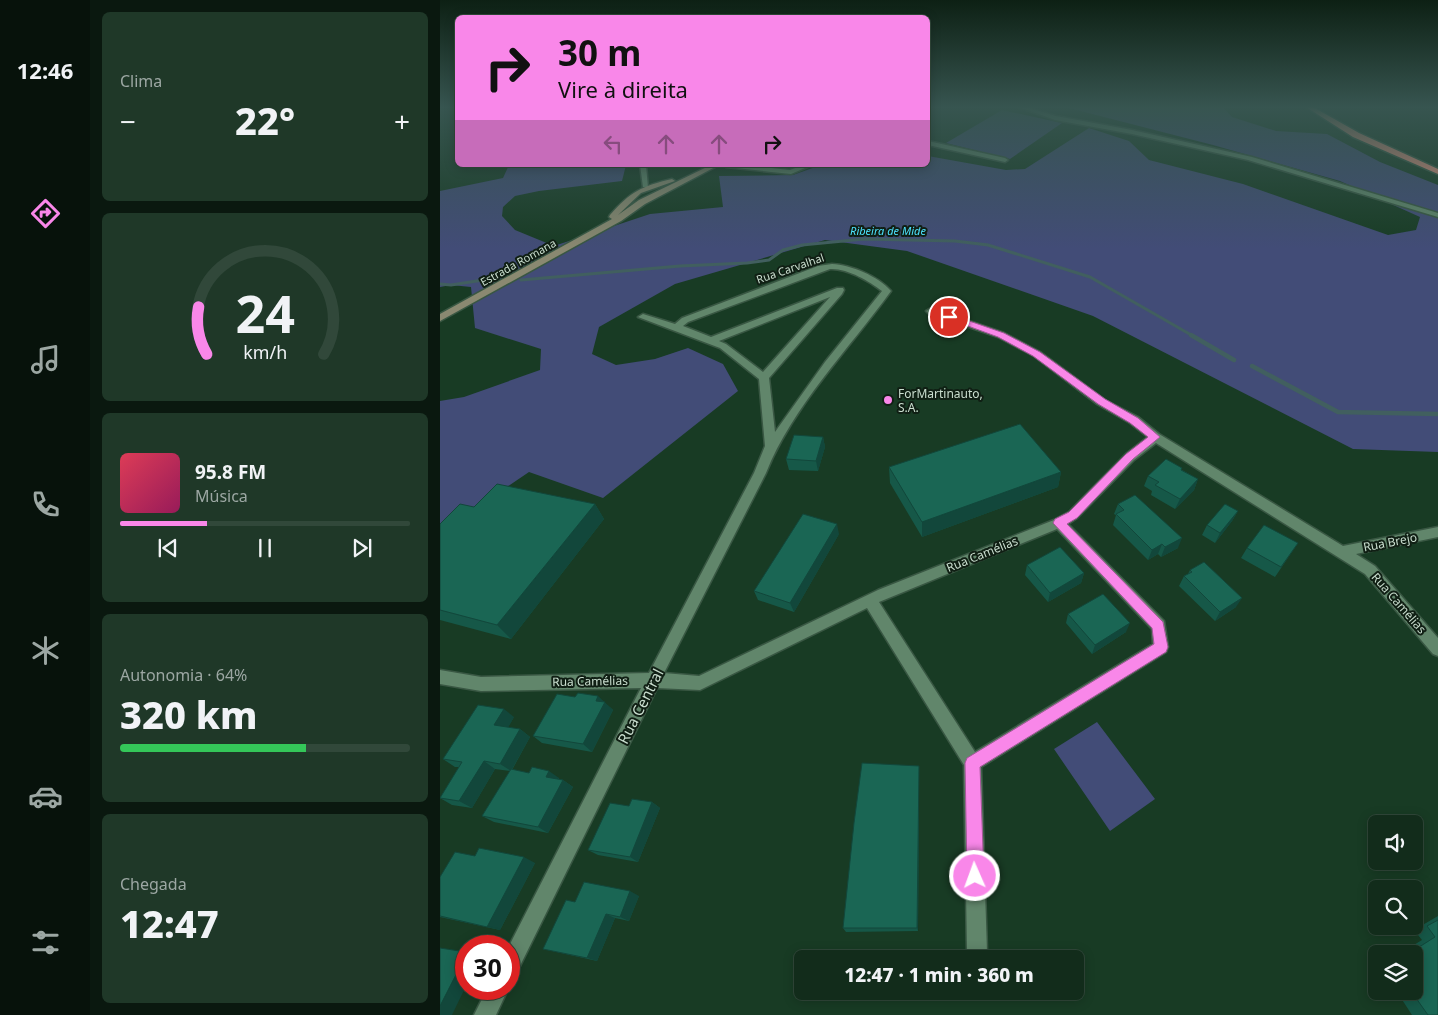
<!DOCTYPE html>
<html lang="pt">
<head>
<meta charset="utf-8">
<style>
	body { margin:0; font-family:"Noto Sans",sans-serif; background:#1f3828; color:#f1f3f6; height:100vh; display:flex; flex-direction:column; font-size:19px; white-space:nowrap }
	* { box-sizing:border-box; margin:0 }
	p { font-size:16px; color:#9ca7a3 }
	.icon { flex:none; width:28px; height:28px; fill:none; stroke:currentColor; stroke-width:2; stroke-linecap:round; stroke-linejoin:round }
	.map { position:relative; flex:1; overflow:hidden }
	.side { display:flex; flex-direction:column; gap:12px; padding:12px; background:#0a180f; width:350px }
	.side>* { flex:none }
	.top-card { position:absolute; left:15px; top:15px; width:475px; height:152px; border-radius:8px; box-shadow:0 2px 12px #0003,0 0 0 1px #31483a; background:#f987e9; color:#111; overflow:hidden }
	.controls { position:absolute; left:928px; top:815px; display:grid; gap:10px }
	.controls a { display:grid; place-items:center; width:55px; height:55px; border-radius:8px; background:#122c1b; box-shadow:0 2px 12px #0003,0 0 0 1px #31483a; font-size:25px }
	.speed { position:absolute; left:15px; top:935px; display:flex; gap:10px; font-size:25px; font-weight:700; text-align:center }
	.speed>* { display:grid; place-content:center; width:65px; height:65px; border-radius:50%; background:#122c1b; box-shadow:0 2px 12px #0003,0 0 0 1px #31483a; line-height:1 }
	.speed .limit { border:8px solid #d22; background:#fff; color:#111 }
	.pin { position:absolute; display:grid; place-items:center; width:42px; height:42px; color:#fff; margin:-21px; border:2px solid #fff; border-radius:50%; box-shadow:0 1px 5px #0007 }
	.me { position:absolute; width:55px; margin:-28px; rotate:358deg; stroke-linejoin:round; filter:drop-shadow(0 0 4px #0008) }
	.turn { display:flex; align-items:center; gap:18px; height:105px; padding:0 20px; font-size:22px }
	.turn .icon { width:65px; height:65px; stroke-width:2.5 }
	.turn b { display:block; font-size:35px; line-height:42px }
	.lanes { display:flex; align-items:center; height:48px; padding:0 20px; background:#0003; justify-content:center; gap:25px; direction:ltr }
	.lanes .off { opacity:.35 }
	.big { font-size:38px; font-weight:800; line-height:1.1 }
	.side .card { flex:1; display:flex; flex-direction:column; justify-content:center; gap:8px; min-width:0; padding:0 18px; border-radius:8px; background:#1f3828 }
	.side .dial { align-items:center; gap:0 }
	.dial svg { height:130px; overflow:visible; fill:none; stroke:#31483a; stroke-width:7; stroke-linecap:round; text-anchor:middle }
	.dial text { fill:#f1f3f6; stroke:none }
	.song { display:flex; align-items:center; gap:15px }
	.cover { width:60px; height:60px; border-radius:8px; background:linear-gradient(135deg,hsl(350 70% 55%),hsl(330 70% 35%)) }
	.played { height:5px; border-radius:2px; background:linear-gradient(90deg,#f987e9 30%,#31483a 30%) }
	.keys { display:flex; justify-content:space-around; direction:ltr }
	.heat { display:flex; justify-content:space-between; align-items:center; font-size:28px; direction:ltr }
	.charge { height:8px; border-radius:4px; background:linear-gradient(90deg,#34c759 64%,#31483a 0) }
	.trip { position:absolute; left:354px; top:950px; width:290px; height:50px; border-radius:8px; background:#122c1b; box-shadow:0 2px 12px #0003,0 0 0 1px #31483a; font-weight:800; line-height:50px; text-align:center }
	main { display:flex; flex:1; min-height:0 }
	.tab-bar { display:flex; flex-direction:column; width:90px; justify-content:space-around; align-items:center; background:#07120b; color:#9ca7a3 }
	.tab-bar .icon { width:35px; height:35px }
	.tab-bar .current { color:#f987e9 }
	.tab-bar b { font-size:22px; color:#f1f3f6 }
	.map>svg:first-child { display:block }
	.green { fill:#424c77 }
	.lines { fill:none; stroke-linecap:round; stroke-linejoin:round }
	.stream-far1 { stroke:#415f5f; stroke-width:3 }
	.stream { stroke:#415f5f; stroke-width:4.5 }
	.street-casing { stroke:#395743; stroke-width:3 }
	.secondary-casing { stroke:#395743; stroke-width:3 }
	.highway-casing { stroke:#395743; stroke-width:3 }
	.street { fill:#61866b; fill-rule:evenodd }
	.secondary { fill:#8a8971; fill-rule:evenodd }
	.highway { fill:#e8917f; fill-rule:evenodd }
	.wall { fill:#165848 }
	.shaded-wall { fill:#12473b }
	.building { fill:#1a6654; stroke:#12473b }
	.route { fill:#f987e9; stroke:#a25897 }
	.poi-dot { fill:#f987e9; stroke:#101f14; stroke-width:2 }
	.labels { text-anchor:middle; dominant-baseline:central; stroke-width:4; stroke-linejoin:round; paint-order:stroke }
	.far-water-label { font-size:11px; font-style:italic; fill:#4ce2fe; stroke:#101f14 }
	.far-street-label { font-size:11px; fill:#cadecf; stroke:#101f14 }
	.poi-label { font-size:12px; fill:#cadecf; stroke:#101f14; text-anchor:start }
	.street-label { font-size:12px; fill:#cadecf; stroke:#101f14 }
	.near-street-label { font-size:15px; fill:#cadecf; stroke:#101f14 }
</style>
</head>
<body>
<main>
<nav class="tab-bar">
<b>12:46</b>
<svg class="icon current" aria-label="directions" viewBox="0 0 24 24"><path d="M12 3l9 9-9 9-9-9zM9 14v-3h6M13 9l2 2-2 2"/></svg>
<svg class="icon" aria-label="music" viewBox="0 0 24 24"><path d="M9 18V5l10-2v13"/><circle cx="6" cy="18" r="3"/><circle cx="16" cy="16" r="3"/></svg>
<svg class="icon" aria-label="phone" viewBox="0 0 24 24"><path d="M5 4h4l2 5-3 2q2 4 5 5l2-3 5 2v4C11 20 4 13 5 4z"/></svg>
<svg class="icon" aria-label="climate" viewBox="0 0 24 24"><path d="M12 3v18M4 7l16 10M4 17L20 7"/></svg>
<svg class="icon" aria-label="car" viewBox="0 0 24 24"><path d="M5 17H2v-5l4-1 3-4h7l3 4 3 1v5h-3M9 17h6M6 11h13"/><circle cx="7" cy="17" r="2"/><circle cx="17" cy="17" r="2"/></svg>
<svg class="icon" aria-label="filters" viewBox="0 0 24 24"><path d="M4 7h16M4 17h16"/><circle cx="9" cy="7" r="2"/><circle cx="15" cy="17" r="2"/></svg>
</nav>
<section class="side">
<div class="card"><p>Clima</p>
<div class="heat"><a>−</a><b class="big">22°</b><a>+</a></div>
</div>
<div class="card dial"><svg viewBox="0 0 100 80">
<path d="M14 69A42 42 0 1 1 86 69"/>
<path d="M14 69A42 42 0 0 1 9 40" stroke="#f987e9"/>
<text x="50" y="56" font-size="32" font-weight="700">24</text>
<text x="50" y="72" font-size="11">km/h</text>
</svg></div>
<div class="card">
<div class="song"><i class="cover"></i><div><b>95.8 FM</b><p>Música</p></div></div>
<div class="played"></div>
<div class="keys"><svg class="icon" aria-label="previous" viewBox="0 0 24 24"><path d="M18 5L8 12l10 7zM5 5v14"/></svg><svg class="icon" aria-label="pause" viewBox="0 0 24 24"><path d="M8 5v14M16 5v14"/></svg><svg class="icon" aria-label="next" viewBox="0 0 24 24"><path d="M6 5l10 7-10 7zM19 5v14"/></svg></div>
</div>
<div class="card"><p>Autonomia · 64%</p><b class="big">320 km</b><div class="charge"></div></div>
<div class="card"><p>Chegada</p><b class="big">12:47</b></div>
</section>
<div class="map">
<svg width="998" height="1015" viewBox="0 0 998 1015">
	<rect width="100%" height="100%" fill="#183b24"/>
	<!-- green -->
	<path class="green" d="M 625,107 L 783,107 L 792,117 L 836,131 L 887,134 L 940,162 L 998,185 L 998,452 L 913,449 L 653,316 L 467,251 L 385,240 L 235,284 L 159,327 L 152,354 L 176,365 L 215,359 L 248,348 L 283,364 L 298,391 L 163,498 L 89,472 L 0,532 L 0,401 L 24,397 L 100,370 L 101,349 L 35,328 L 31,287 L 11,285 L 0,287 L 0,191 L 63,178 L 69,165 L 186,165 L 182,181 L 99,191 L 75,196 L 63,207 L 62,216 L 75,230 L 114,246 L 210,214 L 283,207 L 279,176 L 353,175 L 381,165 L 488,165 L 488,156 L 566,170 L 585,169 L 649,128 L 689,141 L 709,160 L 803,184 L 948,235 L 976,230 L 980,217 L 900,181 L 773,145 Z
		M 562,110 L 622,123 L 570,159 L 506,143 Z
		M 657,722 L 715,799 L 670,831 L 614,749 Z"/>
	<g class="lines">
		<!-- stream-far1 -->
		<path class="stream-far1" d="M 81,280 L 240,266 L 307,263 L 329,260 L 343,250 L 362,245 L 424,239 L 515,241 L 548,245 L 650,277 L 753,336
			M 0,284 L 11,285 L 56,278"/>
		<!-- stream -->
		<path class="stream" d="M 751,335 L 794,360
			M 812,366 L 898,412 L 998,414"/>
		<!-- street casing -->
		<g class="street-casing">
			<path id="street" d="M 579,107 L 586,107 L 616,116 L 692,130 L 812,157 L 998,213 L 998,217 L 808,160 L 692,134 L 615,120 Z
				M 488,141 L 565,158 L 568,160 L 565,162 L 488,145 Z
				M 200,165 L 206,165 L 208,188 L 203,187 Z
				M 283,165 L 305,165 L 350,170 L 363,165 L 372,165 L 351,174 L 286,167 Z
				M 392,264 C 411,265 438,276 451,291 C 409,349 352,407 326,473 L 224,673 L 259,676 L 438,590 L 614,520 L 629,512 L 686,454 L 708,437 L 690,423 L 657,404 L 594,356 L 558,337 L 488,313 L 486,311 L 491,308 L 564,333 L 600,352 L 665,400 L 698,417 L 719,434 L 903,546 L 998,527 L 998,537 L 916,554 L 935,566 L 998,638 L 998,656 L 993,654 L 925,574 L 716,443 L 694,460 L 637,518 L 628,524 L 724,621 L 728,647 L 726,652 L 541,767 L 547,952 L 544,959 L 530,959 L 527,952 L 524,765 L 427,608 L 260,690 L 217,688 L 76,974 L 69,977 L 69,946 L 201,688 L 41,691 L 0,684 L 0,670 L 41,677 L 209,673 L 314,473 L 325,446 L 319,379 L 280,348 L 198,317 L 203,314 L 235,324 L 242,318 L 378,266 ZM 390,269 C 407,268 429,281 442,291 L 385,362 L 335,432 L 329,378 L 402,294 L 404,290 L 403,288 L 397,288 L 271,337 L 243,326 L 248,322 ZM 390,297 L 323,372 L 286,344 L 279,341 ZM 617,529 L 712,629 L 713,644 L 535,752 L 439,602 Z
				M 47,989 L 68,989 L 56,1015 L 34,1015 Z"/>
		</g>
		<!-- secondary casing -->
		<g class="secondary-casing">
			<path id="secondary" d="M 271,165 L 279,165 L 205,204 L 181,221 L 0,321 L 0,314 L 172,219 L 169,217 L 170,215 C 190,192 202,186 232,179 L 235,181 L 201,193 L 178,215 L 199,200 Z"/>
		</g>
		<!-- highway casing -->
		<g class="highway-casing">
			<path id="highway" d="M 866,107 L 873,107 L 919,133 L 998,169 L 998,174 L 913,137 Z"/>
		</g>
		<!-- street -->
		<use href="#street" class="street"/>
		<!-- secondary -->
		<use href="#secondary" class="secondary"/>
		<!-- highway -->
		<use href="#highway" class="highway"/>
	</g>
	<!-- wall -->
	<path class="wall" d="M 383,437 L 385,447 L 378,471 L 349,470 L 346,459 Z
		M 449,467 L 621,472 L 618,487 L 482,537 L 450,483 Z
		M 742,470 L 758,479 L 754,490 L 735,509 L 711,495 L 712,491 L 704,486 L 708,476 Z
		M 155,504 L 164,519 L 71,639 L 0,620 L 0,524 L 34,507 Z
		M 678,504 L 738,548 L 721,557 L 718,554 L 708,560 L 673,525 L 676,515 L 674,514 Z
		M 798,511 L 792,521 L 775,543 L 762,535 L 767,525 Z
		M 399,534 L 354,612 L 318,600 L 314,591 Z
		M 858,543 L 835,577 L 801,558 L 807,548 Z
		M 587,565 L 644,573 L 641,583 L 608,602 L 585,575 Z
		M 750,570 L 796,607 L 775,621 L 739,586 L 744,576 L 748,574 Z
		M 628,614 L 686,632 L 652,654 L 626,623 Z
		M 164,702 L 173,710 L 152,752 L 102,743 L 93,736 Z
		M 74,717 L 68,727 L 80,729 L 90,737 L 72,770 L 119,778 L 119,779 L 123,780 L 133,787 L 108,833 L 54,822 L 42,816 L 70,771 L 55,769 L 32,808 L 12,805 L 0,798 L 19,767 L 15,767 L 3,759 Z
		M 479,773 L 478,931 L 406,932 L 403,928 Z
		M 212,802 L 220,808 L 198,862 L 158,855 L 148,850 L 189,806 Z
		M 35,856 L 95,863 L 60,930 L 0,917 L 0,877 Z
		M 199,896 L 189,921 L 175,918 L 157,961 L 103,949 L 135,902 Z
		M 998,916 L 998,1015 L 972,1015 L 959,995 L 953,996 L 950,991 L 974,991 L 974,954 L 959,954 L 982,940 L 974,930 Z"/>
	<!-- shaded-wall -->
	<path class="shaded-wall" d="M 383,437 L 385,447 L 378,471 L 376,461 Z
		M 621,472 L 618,487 L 482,537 L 482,522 Z
		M 758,479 L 754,490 L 735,509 L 740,499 Z
		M 155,504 L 164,519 L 71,639 L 57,625 Z
		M 798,511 L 792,521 L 775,543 L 780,533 Z
		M 397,524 L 399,534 L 354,612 L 350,603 Z
		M 742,538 L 738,548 L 721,557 L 725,547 Z
		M 722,544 L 718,554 L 708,560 L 712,550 Z
		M 644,573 L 641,583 L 608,602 L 610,593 Z
		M 802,598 L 796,607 L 775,621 L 780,612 Z
		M 690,623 L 686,632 L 652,654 L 655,645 Z
		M 158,696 L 173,710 L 152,752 L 143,744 L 156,701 Z
		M 64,709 L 74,717 L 65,733 L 54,725 Z
		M 80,729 L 90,737 L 71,771 L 60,764 Z
		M 44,761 L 55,769 L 32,808 L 19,801 Z
		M 479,766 L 479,773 L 478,931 L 477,928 Z
		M 109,771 L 119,778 L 116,784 L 106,777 Z
		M 123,780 L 133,787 L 108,833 L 98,827 Z
		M 212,802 L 220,808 L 198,862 L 190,857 Z
		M 84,857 L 95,863 L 60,930 L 47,927 Z
		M 190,891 L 199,896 L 189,921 L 180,917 Z
		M 166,914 L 175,918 L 157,961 L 147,958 Z
		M 26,955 L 26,986 L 12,1015 L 0,1015 L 0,1006 Z"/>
	<!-- building -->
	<path class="building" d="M 580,424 L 621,472 L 482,522 L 449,467 Z
		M 354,435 L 383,437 L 376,461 L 346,459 Z
		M 726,459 L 742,468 L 741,470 L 758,479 L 740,499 L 715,485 L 719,482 L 708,476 Z
		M 57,484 L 155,504 L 57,625 L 0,610 L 0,524 L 20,504 L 34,507 Z
		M 695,495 L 742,538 L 725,547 L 722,544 L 712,550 L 676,514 L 684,510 L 678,504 Z
		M 785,504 L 798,511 L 780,533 L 767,525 Z
		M 363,514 L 397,524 L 350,603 L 314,591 Z
		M 824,525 L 858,543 L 841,567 L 807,548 Z
		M 620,547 L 644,573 L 610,593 L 587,565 Z
		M 764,562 L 802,598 L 780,612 L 744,576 L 752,572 L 750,570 Z
		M 663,594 L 690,623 L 655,645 L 628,614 Z
		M 138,693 L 158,696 L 156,701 L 165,702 L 143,744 L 93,736 L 117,694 L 135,697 Z
		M 38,705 L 64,709 L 54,725 L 80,729 L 60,764 L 44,761 L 19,801 L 0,798 L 22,762 L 3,759 Z
		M 422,763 L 479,766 L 477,928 L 403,928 L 414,823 Z
		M 92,767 L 109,771 L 106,777 L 123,780 L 98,827 L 42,816 L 71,769 L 89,773 Z
		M 192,799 L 212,802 L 190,857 L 148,850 L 170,803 L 189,806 Z
		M 39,848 L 84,857 L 47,927 L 0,916 L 0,877 L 15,852 L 35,856 Z
		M 144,882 L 190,891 L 180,917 L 166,914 L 147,958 L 103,949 L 126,900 L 135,902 Z
		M 998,920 L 998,1015 L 988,1015 L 971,991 L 974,991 L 974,954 L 968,954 L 995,937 L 987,926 Z
		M 0,948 L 26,952 L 26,955 L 0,1006 Z"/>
	<!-- sky -->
	<linearGradient id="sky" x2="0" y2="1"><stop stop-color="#0d2014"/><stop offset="0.43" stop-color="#375550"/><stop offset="1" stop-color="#375550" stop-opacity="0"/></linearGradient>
	<rect width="998" height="249" fill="url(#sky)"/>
	<!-- route -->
	<path class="route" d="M 506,315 L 512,315 L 564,333 L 600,352 L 665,399 L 698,418 L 720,437 L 693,459 L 637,518 L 627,524 L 723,622 L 728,647 L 726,652 L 540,767 L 544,876 L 541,882 L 535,885 L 529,882 L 527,876 L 525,763 L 527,758 L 714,644 L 712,628 L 613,523 L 615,519 L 629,512 L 686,454 L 708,437 L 690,423 L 658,404 L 593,356 L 558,337 L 506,318 Z"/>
	<!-- markers -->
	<circle class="poi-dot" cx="448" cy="400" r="5"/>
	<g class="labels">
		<!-- far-water labels -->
		<g class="far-water-label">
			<text x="448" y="230">Ribeira de Mide</text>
		</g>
		<!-- far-street labels -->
		<g class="far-street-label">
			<text transform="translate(78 262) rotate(-29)">Estrada Romana</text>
			<text transform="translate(350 268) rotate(-19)">Rua Carvalhal</text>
		</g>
		<!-- poi labels -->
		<g class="poi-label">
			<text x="458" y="393">ForMartinauto,<tspan x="458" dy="14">S.A.</tspan></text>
		</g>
		<!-- street labels -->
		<g class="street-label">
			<text transform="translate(950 542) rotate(-11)">Rua Brejo</text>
			<text transform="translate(542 554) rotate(-22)">Rua Camélias</text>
			<text transform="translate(959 603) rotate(49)">Rua Camélias</text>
			<text transform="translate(150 681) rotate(-1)">Rua Camélias</text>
		</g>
		<!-- near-street labels -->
		<g class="near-street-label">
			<text transform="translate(200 706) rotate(-63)">Rua Central</text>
		</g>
	</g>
</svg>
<div class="controls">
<a><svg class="icon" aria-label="sound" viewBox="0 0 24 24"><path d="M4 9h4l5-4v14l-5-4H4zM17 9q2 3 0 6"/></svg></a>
<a><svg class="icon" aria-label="search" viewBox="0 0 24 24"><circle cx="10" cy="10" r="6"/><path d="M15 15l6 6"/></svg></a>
<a><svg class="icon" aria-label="layers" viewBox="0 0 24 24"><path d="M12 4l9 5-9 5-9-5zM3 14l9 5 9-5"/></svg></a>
</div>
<div class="speed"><div class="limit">30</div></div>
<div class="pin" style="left:509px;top:317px;background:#d93025"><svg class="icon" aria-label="arrive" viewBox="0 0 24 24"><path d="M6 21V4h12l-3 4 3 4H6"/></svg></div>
<svg class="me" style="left:535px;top:876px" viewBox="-20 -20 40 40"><circle r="17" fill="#f987e9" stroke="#fff" stroke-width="3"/><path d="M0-11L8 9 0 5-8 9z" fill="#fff"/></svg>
<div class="trip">12:47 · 1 min · 360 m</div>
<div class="top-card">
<div class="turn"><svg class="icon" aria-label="right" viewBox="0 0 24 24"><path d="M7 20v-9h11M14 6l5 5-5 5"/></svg><div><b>30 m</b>Vire à direita</div></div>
<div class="lanes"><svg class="icon off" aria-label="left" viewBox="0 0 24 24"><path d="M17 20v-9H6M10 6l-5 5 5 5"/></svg><svg class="icon off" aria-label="ahead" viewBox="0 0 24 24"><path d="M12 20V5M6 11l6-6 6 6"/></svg><svg class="icon off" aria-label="ahead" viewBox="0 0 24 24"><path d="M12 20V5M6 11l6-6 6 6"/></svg><svg class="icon" aria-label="right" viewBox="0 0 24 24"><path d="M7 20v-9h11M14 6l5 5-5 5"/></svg></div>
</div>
</div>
</main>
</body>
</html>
